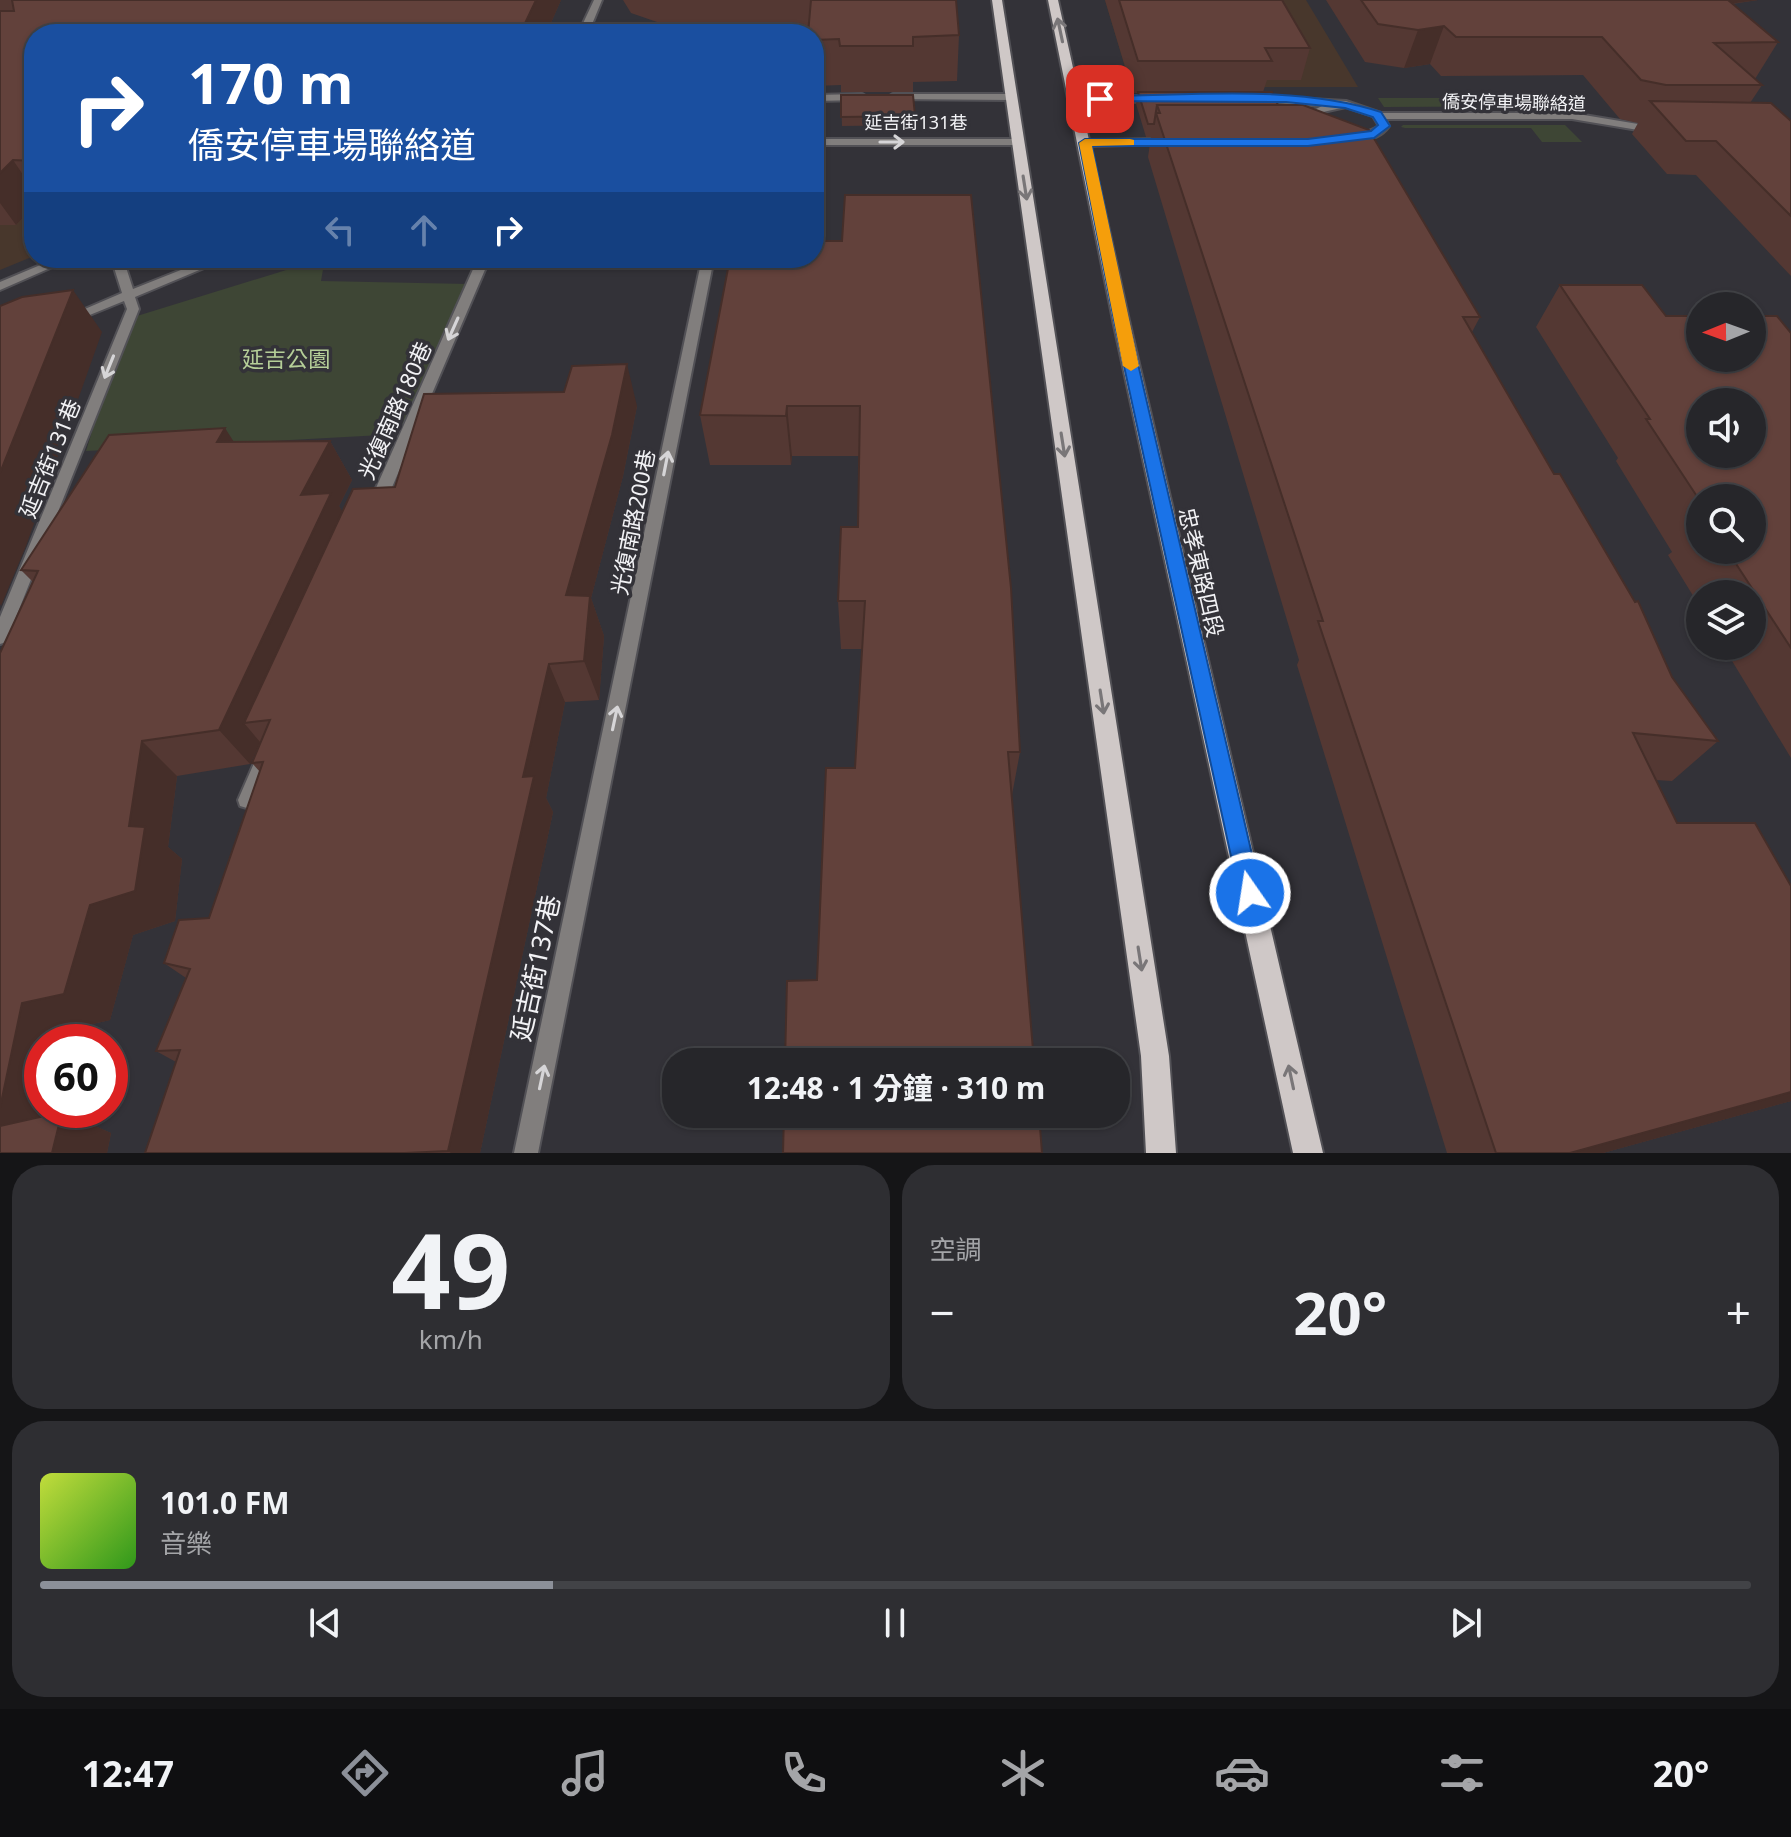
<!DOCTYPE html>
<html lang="zh-TW">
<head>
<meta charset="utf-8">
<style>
	body { margin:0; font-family:"Noto Sans","Noto Sans TC",sans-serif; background:#2e2e32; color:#f1f3f6; height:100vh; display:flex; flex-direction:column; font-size:30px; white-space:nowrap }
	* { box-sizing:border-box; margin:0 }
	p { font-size:26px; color:#a4a5a8 }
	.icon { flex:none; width:44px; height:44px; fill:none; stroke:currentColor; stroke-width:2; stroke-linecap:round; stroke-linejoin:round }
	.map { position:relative; height:1153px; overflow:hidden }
	.drawer { display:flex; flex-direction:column; gap:12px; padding:12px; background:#151517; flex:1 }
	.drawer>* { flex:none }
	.top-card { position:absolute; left:24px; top:24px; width:800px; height:244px; border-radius:32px; box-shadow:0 2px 6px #0004,0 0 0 2px #424347; background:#1a4fa0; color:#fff; overflow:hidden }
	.needle { width:52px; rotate:269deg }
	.tools { position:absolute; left:1686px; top:292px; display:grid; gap:16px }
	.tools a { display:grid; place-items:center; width:80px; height:80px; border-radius:50%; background:#26262a; box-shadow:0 2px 6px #0004,0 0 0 2px #424347; font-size:40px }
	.speed { position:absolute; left:24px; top:1024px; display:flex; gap:16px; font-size:40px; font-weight:700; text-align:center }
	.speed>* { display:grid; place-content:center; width:104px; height:104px; border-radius:50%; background:#26262a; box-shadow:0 2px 6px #0004,0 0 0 2px #424347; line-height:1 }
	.speed .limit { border:12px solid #d22; background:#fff; color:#111 }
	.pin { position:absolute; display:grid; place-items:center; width:68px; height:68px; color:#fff; margin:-34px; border-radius:16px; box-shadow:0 4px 12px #0006 }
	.me { position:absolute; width:88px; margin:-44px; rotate:347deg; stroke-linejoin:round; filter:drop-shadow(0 0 6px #0008) }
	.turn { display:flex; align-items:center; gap:28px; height:168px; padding:0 32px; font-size:36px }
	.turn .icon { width:104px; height:104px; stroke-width:2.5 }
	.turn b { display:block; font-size:56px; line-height:68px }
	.lanes { display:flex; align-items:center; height:76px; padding:0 32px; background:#0003; justify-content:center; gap:40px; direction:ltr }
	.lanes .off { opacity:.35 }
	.big { font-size:60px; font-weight:700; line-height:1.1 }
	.drawer .tile { flex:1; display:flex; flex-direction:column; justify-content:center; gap:12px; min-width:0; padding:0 28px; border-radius:32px; background:#2e2e32 }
	.drawer .dial { align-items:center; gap:0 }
	.dial b { font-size:104px; line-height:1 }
	.song { display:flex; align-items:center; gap:24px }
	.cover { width:96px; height:96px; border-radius:12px; background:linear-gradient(135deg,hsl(70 70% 55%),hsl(110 70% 35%)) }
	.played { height:8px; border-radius:4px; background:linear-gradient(90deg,#8c9099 30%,#424347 30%) }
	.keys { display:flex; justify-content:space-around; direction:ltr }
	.heat { display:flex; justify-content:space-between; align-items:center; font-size:44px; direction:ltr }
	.drawer .tiles { flex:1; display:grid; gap:12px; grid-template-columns:1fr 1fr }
	.tile:last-child { grid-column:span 2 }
	.trip { position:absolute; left:662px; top:1048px; width:468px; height:80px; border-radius:32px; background:#26262a; box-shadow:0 2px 6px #0004,0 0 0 2px #424347; font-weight:700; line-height:80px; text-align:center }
	.tabs { display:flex; height:128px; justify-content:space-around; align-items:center; background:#0f0f11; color:#a4a5a8 }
	.tabs .icon { width:56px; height:56px }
	.tabs .selected { color:#8c9099 }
	.tabs b { font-size:36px; color:#f1f3f6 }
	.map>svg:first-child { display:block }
	.commercial { fill:#48372c }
	.green { fill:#3e4635 }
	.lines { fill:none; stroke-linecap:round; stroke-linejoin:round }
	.minor-casing { stroke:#525156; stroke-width:4 }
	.primary-casing { stroke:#525156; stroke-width:4 }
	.minor { fill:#817e7d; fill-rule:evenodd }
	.primary { fill:#cfc8c7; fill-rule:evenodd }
	.wall { fill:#543833; fill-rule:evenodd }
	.shaded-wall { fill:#452e29 }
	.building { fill:#62413b; stroke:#452e29; stroke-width:2; fill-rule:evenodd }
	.oneway { stroke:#797678 }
	.oneway2 { stroke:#d6d5d7 }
	.route { fill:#1a73e8; stroke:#114b97; stroke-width:2 }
	.slow { fill:#f59e0b }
	.labels { text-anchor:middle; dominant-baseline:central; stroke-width:7; stroke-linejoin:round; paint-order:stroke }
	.far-street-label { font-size:18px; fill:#f2f2f5; stroke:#333238 }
	.park-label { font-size:22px; fill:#b5ce98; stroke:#333238 }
	.street-label { font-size:22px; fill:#f2f2f5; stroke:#333238 }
	.near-street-label { font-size:26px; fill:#f2f2f5; stroke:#333238 }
</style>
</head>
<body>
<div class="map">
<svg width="1791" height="1153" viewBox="0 0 1791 1153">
	<rect width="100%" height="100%" fill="#333238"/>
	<!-- commercial -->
	<path class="commercial" d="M 1105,0 L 1306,0 L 1358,87 L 1131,87 Z
		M 0,50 L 34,50 L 34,256 L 0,270 Z"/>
	<!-- green -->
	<path class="green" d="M 1378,98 L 1544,98 L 1552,106 L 1384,107 Z
		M 1403,125 L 1565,125 L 1582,142 L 1542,142 L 1531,128 L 1405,128 L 1401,127 Z
		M 325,258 L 321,281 L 468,284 L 400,434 L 86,451 L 103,396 L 137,316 Z"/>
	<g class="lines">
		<!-- minor casing -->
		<g class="minor-casing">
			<path id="minor" d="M 594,0 L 602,0 L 588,34 L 578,34 Z
				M 893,94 L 1011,94 L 1016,97 L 1011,100 L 889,99 L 888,97 Z
				M 814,95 L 862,94 L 867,97 L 862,100 L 814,101 Z
				M 1075,96 L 1158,96 L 1163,99 L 1158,102 L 1071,101 L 1070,99 Z
				M 1257,96 L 1346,101 L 1381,113 L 1572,113 L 1656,127 L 1661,130 L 1656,133 L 1572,119 L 1385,119 L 1389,126 C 1372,150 1331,139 1312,122 L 1314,110 L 1322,106 L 1253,101 L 1252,99 ZM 1346,107 L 1373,116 L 1379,126 C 1360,139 1338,134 1321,119 L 1323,112 Z
				M 814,139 L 1018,139 L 1023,142 L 1018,145 L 814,145 Z
				M 1171,139 L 1175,140 L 1175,144 L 1085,146 L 1080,143 L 1085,140 Z
				M 57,258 L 73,258 L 0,290 L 0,282 Z
				M 111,258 L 123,258 L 133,289 L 211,258 L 228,258 L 135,297 L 139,309 L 8,637 L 6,642 L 0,644 L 0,617 L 127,309 L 124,301 L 75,321 L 70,322 L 64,318 L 122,293 Z
				M 478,258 L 490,258 L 384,506 L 376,511 L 371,510 L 368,506 Z
				M 702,258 L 714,258 L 538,1153 L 514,1153 Z
				M 267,746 L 273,748 L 276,754 L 256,800 L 254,806 L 247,808 L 240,806 L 238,800 L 258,754 L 261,748 Z"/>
		</g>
		<!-- primary casing -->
		<g class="primary-casing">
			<path id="primary" d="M 992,0 L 1002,0 L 1169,1056 L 1176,1153 L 1146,1153 L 1141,1056 Z
				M 1048,0 L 1058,0 L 1130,325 L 1323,1153 L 1293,1153 L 1114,325 Z"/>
		</g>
		<!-- minor -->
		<use href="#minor" class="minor"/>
		<!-- primary -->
		<use href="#primary" class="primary"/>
	</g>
	<!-- wall -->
	<path class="wall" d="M 0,0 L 561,0 L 546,34 L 34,34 L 34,206 L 16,225 L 0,225 Z
		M 623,0 L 956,0 L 959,35 L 957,81 L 913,82 L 913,92 L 841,92 L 841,85 L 814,86 L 814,34 L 749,34 L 748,30 L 686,32 L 631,13 Z
		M 1105,0 L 1282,0 L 1310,48 L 1301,80 L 1267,80 L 1263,92 L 1278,105 L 1480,317 L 1472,332 L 1672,677 L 1718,741 L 1672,781 L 1656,780 L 1677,823 L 1791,886 L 1791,1101 L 1603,1153 L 1447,1153 L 1297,665 L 1299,660 L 1148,157 L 1151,137 L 1146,137 L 1136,104 L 1138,93 L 1133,93 Z
		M 1326,0 L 1758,0 L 1732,4 L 1778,42 L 1755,79 L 1762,85 L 1750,103 L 1791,121 L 1791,276 L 1696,175 L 1667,174 L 1632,134 L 1638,123 L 1620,119 L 1583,75 L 1441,76 L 1430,64 L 1404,68 L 1365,62 Z
		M 841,95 L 915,116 L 915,125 L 842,126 Z
		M 814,258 L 1020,752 L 1012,795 L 817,980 L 855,768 L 862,649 L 841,649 L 838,601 L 858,527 L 859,456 L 792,456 L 791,465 L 710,465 L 700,415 Z
		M 1560,285 L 1666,316 L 1791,333 L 1791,758 L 1723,646 L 1752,646 L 1752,594 L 1700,594 L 1700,607 L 1668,555 L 1672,552 L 1616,461 L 1618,458 L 1536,327 ZM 1700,498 L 1752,550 L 1700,550 Z
		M 637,406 L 623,476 L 591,598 L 604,636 L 599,700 L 565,702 L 546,798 L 553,812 L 480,1153 L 145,1153 L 176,1062 L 156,1051 L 186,978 L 164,963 L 209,918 L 260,772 L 252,763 L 260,742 L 250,764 L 177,776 L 168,847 L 182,859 L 175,921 L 133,935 L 110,1020 L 71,1029 L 68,1042 L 42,1042 L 56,1113 L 62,1112 L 111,1133 L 107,1153 L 0,1153 L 33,582 L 21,570 L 234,442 L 330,441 L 352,480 L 339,506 L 342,512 L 395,487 Z"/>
	<!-- shaded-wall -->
	<path class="shaded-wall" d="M 536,0 L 561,0 L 546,34 L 520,34 Z
		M 1684,0 L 1758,0 L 1678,11 Z
		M 1444,26 L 1430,64 L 1404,68 L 1418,30 Z
		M 13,160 L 34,191 L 34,206 L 16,225 L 0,203 L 0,173 Z
		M 73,290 L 102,332 L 26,546 L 1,606 L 0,604 L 0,473 Z
		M 627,364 L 637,406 L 623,476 L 591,598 L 604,636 L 599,700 L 584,661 L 566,595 Z
		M 787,406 L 792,456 L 791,465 L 786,416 Z
		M 225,428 L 250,467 L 217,442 Z
		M 330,441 L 352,480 L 339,506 L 354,532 L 244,723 L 260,742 L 250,764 L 219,730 L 301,495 Z
		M 549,664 L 565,702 L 546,798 L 553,812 L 480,1153 L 451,1153 L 448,1151 L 523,777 Z
		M 142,741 L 177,776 L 168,847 L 182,859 L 175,921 L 133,935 L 110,1020 L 71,1029 L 68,1042 L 42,1042 L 42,1110 L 56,1110 L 50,1147 L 0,1128 L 0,1108 L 22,1003 L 90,905 L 129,826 Z
		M 1791,1092 L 1791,1101 L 1603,1153 L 1570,1153 Z
		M 62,1112 L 111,1133 L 107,1153 L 52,1153 Z"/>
	<!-- building -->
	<path class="building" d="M 12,0 L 536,0 L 520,34 L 34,34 L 34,161 L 13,160 L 0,173 L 0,11 L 14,11 Z
		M 811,0 L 956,0 L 959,35 L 913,37 L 913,46 L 840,46 L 839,39 L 814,40 L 814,34 L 808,34 Z
		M 1119,0 L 1282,0 L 1310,48 L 1265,48 L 1272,61 L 1138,61 Z
		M 1361,0 L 1728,0 L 1778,42 L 1714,43 L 1762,85 L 1666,85 L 1641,80 L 1602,37 L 1456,37 L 1444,26 L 1418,30 L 1378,24 Z
		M 1138,92 L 1272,92 L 1278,105 L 1157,105 L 1154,124 L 1148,124 Z
		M 841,95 L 913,95 L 915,116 L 841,117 Z
		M 1650,101 L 1771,103 L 1791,121 L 1791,216 L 1716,141 L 1686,141 Z
		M 1157,105 L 1303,105 L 1369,130 L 1480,317 L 1463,317 L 1554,474 L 1560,474 L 1635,602 L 1638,601 L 1672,677 L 1718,741 L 1633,733 L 1677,823 L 1755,823 L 1791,886 L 1791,1092 L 1570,1153 L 1496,1153 L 1318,621 L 1323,621 L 1156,113 L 1160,113 Z
		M 845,195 L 971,195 L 1011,588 L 1020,752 L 1008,752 L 1034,1062 L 785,1062 L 787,981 L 817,980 L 826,768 L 855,768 L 865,601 L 838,601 L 841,527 L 858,527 L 860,406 L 787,406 L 786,416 L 700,415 L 730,258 L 814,258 L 814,241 L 842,241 Z
		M 1560,285 L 1642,285 L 1666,316 L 1700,316 L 1700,358 L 1752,358 L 1752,316 L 1777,316 L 1791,333 L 1791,648 L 1727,550 L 1752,550 L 1752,498 L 1700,498 L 1700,501 L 1646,419 L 1650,419 ZM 1700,402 L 1752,402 L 1752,454 L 1700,454 Z
		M 73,290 L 0,473 L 0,306 L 22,297 Z
		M 627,364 L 612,435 L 566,595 L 590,596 L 584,661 L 549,664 L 523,777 L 534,776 L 448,1151 L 405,1153 L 145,1153 L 180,1050 L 156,1051 L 190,969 L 164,963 L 179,920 L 209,918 L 263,762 L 252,763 L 270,720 L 244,723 L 353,489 L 395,487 L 424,394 L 564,392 L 572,366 Z
		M 225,428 L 217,442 L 330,441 L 301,495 L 331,493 L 219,730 L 142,741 L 129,826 L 145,827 L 135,891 L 90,905 L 64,994 L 22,1003 L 0,1108 L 0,653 L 38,571 L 21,570 L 109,435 Z
		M 62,1112 L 52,1153 L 0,1153 L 0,1126 Z
		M 784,1114 L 1039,1114 L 1042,1153 L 783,1153 Z"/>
	<!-- one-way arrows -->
	<defs><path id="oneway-shaft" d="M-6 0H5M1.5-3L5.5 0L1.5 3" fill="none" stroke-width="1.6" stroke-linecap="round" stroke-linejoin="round" transform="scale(2)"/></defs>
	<g class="oneway">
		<use href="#oneway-shaft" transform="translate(1060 30) rotate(-102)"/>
		<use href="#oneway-shaft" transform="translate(1025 188) rotate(81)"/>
		<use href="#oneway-shaft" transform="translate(1063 445) rotate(81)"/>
		<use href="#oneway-shaft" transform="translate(1102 702) rotate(81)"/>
		<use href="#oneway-shaft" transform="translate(1140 959) rotate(81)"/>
		<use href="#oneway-shaft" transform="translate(1291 1077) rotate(-102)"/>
	</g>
	<g class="oneway2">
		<use href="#oneway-shaft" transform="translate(892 142)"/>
		<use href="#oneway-shaft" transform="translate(453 329) rotate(114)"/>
		<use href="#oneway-shaft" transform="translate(109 367) rotate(112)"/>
		<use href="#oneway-shaft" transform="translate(666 463) rotate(-79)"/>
		<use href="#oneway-shaft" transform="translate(615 718) rotate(-78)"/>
		<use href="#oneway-shaft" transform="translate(542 1077) rotate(-78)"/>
	</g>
	<!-- route -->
	<path class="route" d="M 1100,96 C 1190,96 1295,84 1381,112 L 1390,126 L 1374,138 L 1308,146 L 1092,146 L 1129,325 L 1261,893 L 1258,901 L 1250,904 L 1242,901 L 1239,893 L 1115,325 L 1079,143 L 1085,139 L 1308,139 L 1371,131 L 1378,125 L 1373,117 L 1345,108 L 1286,102 L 1096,101 L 1096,97 Z"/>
	<!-- slow -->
	<path class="slow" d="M 1130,139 L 1134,140 L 1134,145 L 1092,146 L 1139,366 L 1131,371 L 1123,366 L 1079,143 L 1085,139 Z"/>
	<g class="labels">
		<!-- far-street labels -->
		<g class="far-street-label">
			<text transform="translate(1514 102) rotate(1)">僑安停車場聯絡道</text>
			<text x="916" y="122">延吉街131巷</text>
		</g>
		<!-- park labels -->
		<g class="park-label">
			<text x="286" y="358">延吉公園</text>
		</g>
		<!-- street labels -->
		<g class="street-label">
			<text transform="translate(394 410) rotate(-66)">光復南路180巷</text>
			<text transform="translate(49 458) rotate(-68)">延吉街131巷</text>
			<text transform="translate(632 522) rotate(-79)">光復南路200巷</text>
			<text transform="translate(1202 572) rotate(77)">忠孝東路四段</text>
		</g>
		<!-- near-street labels -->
		<g class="near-street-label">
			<text transform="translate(535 968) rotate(-78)">延吉街137巷</text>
		</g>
	</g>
</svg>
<div class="tools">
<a><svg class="needle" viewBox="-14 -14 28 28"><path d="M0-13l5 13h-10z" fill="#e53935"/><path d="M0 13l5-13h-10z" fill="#a4a5a8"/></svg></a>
<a><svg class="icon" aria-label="sound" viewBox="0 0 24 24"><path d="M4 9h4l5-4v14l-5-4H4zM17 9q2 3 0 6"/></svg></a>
<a><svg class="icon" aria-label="search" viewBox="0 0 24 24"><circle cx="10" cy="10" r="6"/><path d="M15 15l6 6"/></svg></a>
<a><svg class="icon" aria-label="layers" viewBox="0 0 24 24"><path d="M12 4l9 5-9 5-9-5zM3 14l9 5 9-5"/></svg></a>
</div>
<div class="speed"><div class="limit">60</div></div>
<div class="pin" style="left:1100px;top:99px;background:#d93025"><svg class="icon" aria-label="arrive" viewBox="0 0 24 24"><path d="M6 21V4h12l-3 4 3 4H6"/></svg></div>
<svg class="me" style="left:1250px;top:893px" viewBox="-20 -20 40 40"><circle r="17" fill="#1a73e8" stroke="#fff" stroke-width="3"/><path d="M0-11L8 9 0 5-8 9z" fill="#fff"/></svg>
<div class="trip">12:48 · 1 分鐘 · 310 m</div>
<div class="top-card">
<div class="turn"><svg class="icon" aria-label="right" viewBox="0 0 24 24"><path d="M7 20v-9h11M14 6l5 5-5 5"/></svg><div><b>170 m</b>僑安停車場聯絡道</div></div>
<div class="lanes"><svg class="icon off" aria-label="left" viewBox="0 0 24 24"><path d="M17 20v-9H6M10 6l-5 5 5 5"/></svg><svg class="icon off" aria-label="ahead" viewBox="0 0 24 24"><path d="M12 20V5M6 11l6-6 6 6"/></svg><svg class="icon" aria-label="right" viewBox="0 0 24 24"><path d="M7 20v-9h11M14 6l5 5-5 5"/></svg></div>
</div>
</div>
<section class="drawer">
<div class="tiles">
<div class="tile dial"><b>49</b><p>km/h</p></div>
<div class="tile"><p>空調</p>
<div class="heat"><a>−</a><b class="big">20°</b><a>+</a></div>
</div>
<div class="tile">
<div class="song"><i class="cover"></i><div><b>101.0 FM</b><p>音樂</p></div></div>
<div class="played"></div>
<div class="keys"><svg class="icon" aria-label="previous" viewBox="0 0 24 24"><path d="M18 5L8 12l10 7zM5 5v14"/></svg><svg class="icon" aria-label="pause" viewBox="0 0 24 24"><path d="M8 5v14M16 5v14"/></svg><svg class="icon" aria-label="next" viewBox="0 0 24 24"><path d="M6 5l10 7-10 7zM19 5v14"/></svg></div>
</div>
</div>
</section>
<nav class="tabs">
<b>12:47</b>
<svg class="icon selected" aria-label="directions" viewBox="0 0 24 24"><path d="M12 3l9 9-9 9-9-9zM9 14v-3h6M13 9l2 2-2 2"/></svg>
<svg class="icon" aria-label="music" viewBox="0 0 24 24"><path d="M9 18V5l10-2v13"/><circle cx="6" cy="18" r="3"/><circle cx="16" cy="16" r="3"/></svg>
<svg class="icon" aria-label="phone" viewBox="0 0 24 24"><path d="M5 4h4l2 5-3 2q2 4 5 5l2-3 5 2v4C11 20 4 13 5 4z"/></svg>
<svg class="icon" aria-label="climate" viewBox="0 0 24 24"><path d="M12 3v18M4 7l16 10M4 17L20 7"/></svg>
<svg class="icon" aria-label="car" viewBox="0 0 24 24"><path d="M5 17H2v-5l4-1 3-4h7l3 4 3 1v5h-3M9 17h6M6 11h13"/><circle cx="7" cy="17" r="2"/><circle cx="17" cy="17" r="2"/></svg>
<svg class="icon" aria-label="filters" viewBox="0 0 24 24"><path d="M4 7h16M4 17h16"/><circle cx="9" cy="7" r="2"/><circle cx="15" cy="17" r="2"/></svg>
<b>20°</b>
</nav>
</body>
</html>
